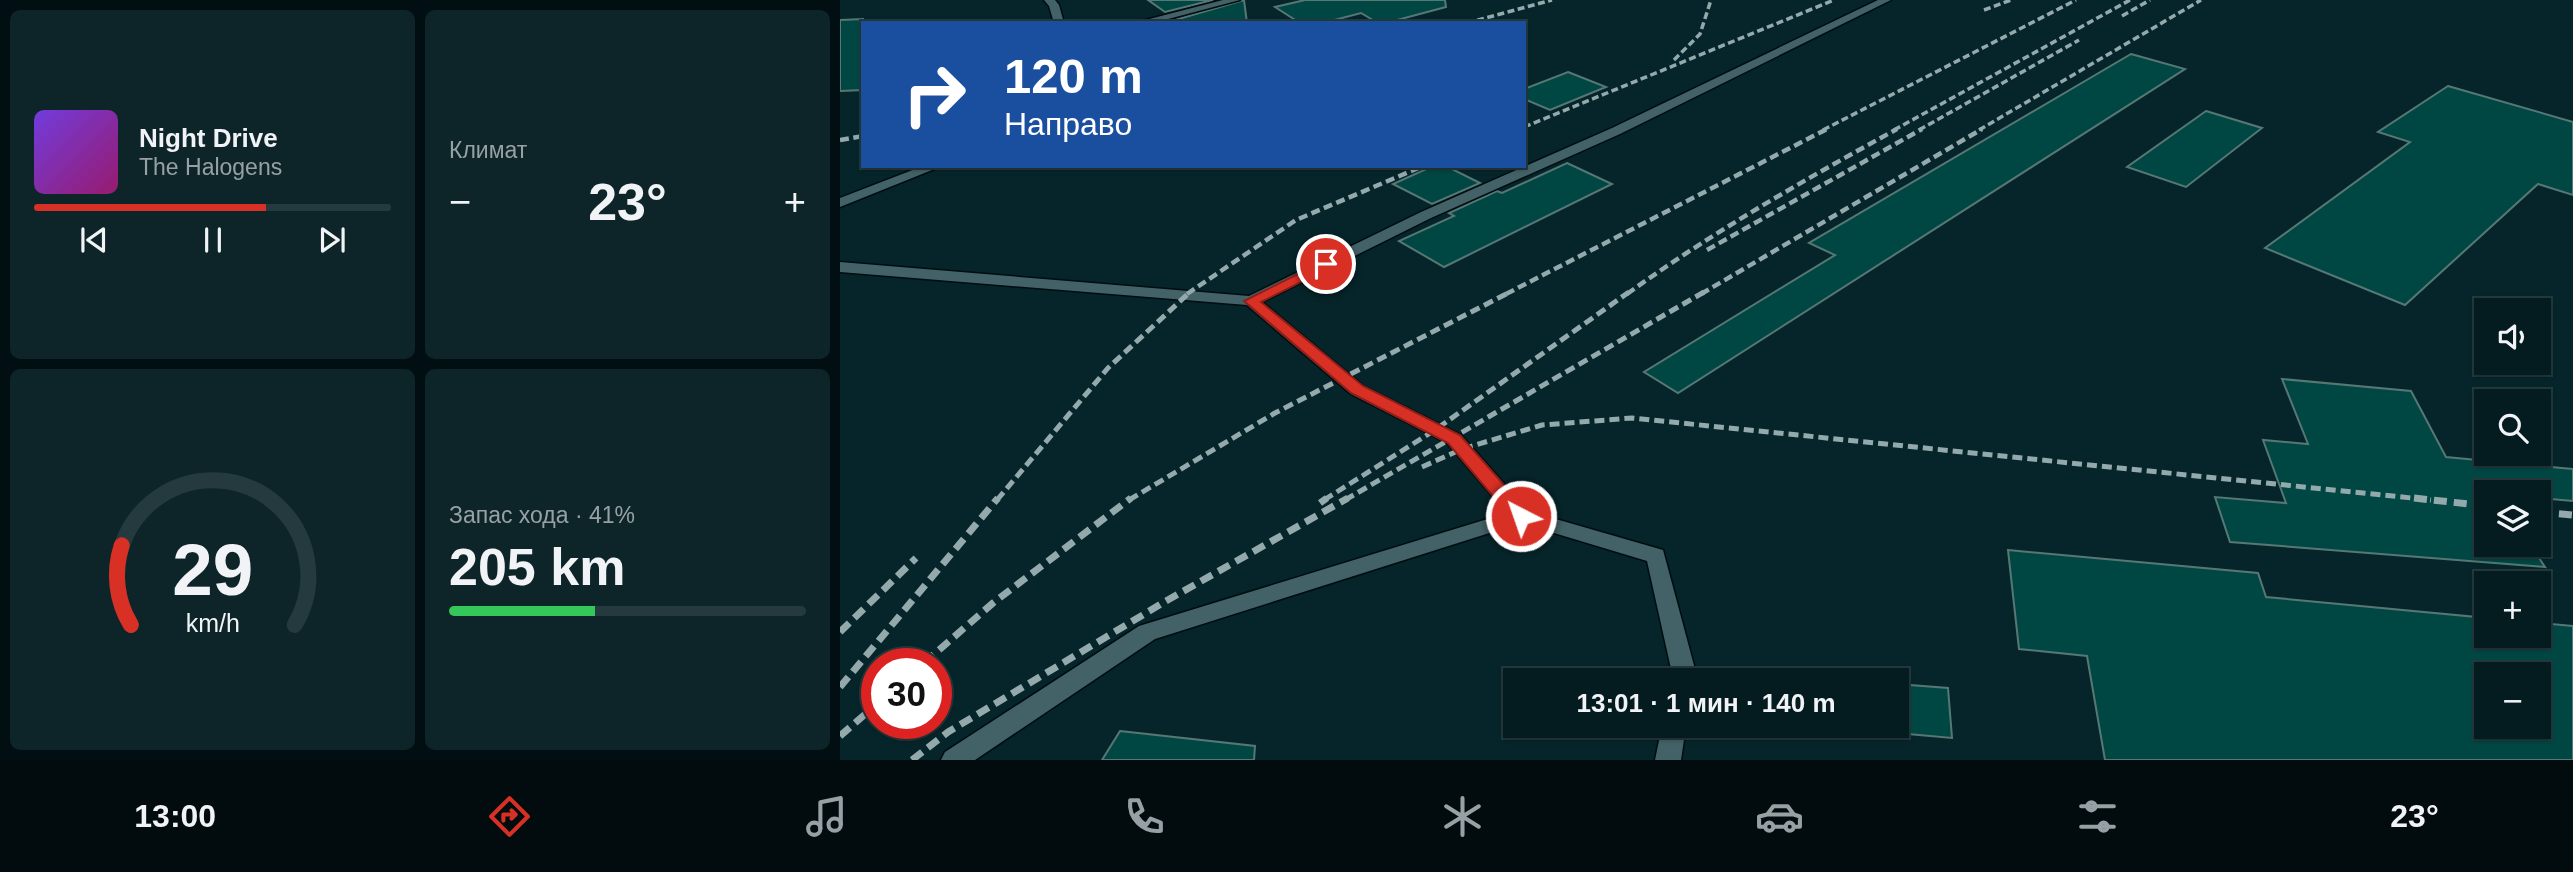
<!DOCTYPE html>
<html lang="ru">
<head>
<meta charset="utf-8">
<style>
	body { margin:0; font-family:Helvetica,sans-serif; background:#0d2529; color:#f1f3f6; height:100vh; display:flex; flex-direction:column; font-size:26px; white-space:nowrap }
	* { box-sizing:border-box; margin:0 }
	p { font-size:23px; color:#97a1a5 }
	.icon { flex:none; width:38px; height:38px; fill:none; stroke:currentColor; stroke-width:2; stroke-linecap:round; stroke-linejoin:round }
	.map { position:relative; flex:1; overflow:hidden }
	.side { display:flex; flex-direction:column; gap:10px; padding:10px; background:#020f12; width:840px }
	.side>* { flex:none }
	.guide { position:absolute; left:21px; top:21px; width:665px; height:147px; border-radius:0px; box-shadow:0 2px 5px #0004,0 0 0 2px #253a3e; background:#1a4fa0; color:#fff; overflow:hidden }
	.controls { position:absolute; left:1634px; top:298px; display:grid; gap:14px }
	.controls a { display:grid; place-items:center; width:77px; height:77px; border-radius:0px; background:#041c20; box-shadow:0 2px 5px #0004,0 0 0 2px #253a3e; font-size:35px }
	.speed { position:absolute; left:21px; top:648px; display:flex; gap:14px; font-size:35px; font-weight:700; text-align:center }
	.speed>* { display:grid; place-content:center; width:91px; height:91px; border-radius:50%; background:#041c20; box-shadow:0 2px 5px #0004,0 0 0 2px #253a3e; line-height:1 }
	.speed .limit { border:10px solid #d22; background:#fff; color:#111 }
	.pin { position:absolute; display:grid; place-items:center; width:60px; height:60px; color:#fff; margin:-30px; border:4px solid #fff; border-radius:50%; box-shadow:0 2px 7px #0007 }
	.me { position:absolute; width:77px; margin:-38px; rotate:319deg; stroke-linejoin:round; filter:drop-shadow(0 0 5px #0008) }
	.turn { display:flex; align-items:center; gap:24px; height:147px; padding:0 28px; font-size:32px }
	.turn .icon { width:91px; height:91px; stroke-width:2.5 }
	.turn b { display:block; font-size:49px; line-height:60px }
	.big { font-size:52px; font-weight:700; line-height:1.1 }
	.side .card { flex:1; display:flex; flex-direction:column; justify-content:center; gap:10px; min-width:0; padding:0 24px; border-radius:10px; background:#0d2529 }
	.side .dial { align-items:center; gap:0 }
	.dial svg { height:182px; overflow:visible; fill:none; stroke:#253a3e; stroke-width:7; stroke-linecap:round; text-anchor:middle }
	.dial text { fill:#f1f3f6; stroke:none }
	.song { display:flex; align-items:center; gap:21px }
	.cover { width:84px; height:84px; border-radius:10px; background:linear-gradient(135deg,hsl(260 70% 55%),hsl(320 70% 35%)) }
	.played { height:7px; border-radius:4px; background:linear-gradient(90deg,#d93025 65%,#253a3e 65%) }
	.keys { display:flex; justify-content:space-around; direction:ltr }
	.heat { display:flex; justify-content:space-between; align-items:center; font-size:38px; direction:ltr }
	.charge { height:10px; border-radius:5px; background:linear-gradient(90deg,#34c759 41%,#253a3e 0) }
	.side .tiles { flex:1; display:grid; gap:10px; grid-template-columns:repeat(2,1fr) }
	.trip { position:absolute; left:663px; top:668px; width:406px; height:70px; border-radius:0px; background:#041c20; box-shadow:0 2px 5px #0004,0 0 0 2px #253a3e; font-weight:700; line-height:70px; text-align:center }
	.tabs { display:flex; height:112px; justify-content:space-around; align-items:center; background:#020b0d; color:#97a1a5 }
	.tabs .icon { width:49px; height:49px }
	.tabs .active { color:#d93025 }
	.tabs b { font-size:32px; color:#f1f3f6 }
	main { display:flex; flex:1; min-height:0 }
	.map>svg:first-child { display:block }
	.building { fill:#004744; stroke:#577774; stroke-width:2; fill-rule:evenodd }
	.lines { fill:none; stroke-linecap:round; stroke-linejoin:round }
	.minor-casing { stroke:#000d11; stroke-width:3 }
	.minor { fill:#436267; fill-rule:evenodd }
	.rail-far3 { stroke:#93a9ac; stroke-width:3.5; stroke-dasharray:7 3.5; stroke-linecap:butt }
	.rail-far2 { stroke:#93a9ac; stroke-width:4.5; stroke-dasharray:9 4.5; stroke-linecap:butt }
	.rail-far1 { stroke:#93a9ac; stroke-width:5; stroke-dasharray:10 5; stroke-linecap:butt }
	.rail { stroke:#93a9ac; stroke-width:7; stroke-dasharray:13 7; stroke-linecap:butt }
	.route { fill:#d93025; stroke:#8d1f18; stroke-width:2 }
</style>
</head>
<body>
<main>
<section class="side">
<div class="tiles">
<div class="card">
<div class="song"><i class="cover"></i><div><b>Night Drive</b><p>The Halogens</p></div></div>
<div class="played"></div>
<div class="keys"><svg class="icon" aria-label="previous" viewBox="0 0 24 24"><path d="M18 5L8 12l10 7zM5 5v14"/></svg><svg class="icon" aria-label="pause" viewBox="0 0 24 24"><path d="M8 5v14M16 5v14"/></svg><svg class="icon" aria-label="next" viewBox="0 0 24 24"><path d="M6 5l10 7-10 7zM19 5v14"/></svg></div>
</div>
<div class="card"><p>Климат</p>
<div class="heat"><a>−</a><b class="big">23°</b><a>+</a></div>
</div>
<div class="card dial"><svg viewBox="0 0 100 80">
<path d="M14 69A42 42 0 1 1 86 69"/>
<path d="M14 69A42 42 0 0 1 10 34" stroke="#d93025"/>
<text x="50" y="56" font-size="32" font-weight="700">29</text>
<text x="50" y="72" font-size="11">km/h</text>
</svg></div>
<div class="card"><p>Запас хода · 41%</p><b class="big">205 km</b><div class="charge"></div></div>
</div>
</section>
<div class="map">
<svg width="1733" height="760" viewBox="0 0 1733 760">
	<rect width="100%" height="100%" fill="#06252a"/>
	<!-- building -->
	<path class="building" d="M 308,0 L 373,0 L 325,12 Z
		M 404,0 L 407,23 L 339,23 L 335,20 Z
		M 465,0 L 605,0 L 606,7 L 546,23 L 538,23 L 521,13 L 483,23 L 460,23 L 435,7 Z
		M 23,19 L 23,90 L 0,91 L 0,20 Z
		M 1291,54 L 1345,69 L 838,393 L 804,372 L 995,255 L 969,243 Z
		M 728,72 L 766,87 L 710,110 L 684,99 L 684,89 Z
		M 1608,86 L 1733,122 L 1733,195 L 1698,184 L 1565,305 L 1425,248 L 1570,142 L 1538,132 Z
		M 1366,111 L 1422,128 L 1346,187 L 1287,167 Z
		M 727,163 L 772,184 L 604,267 L 559,241 L 614,216 L 609,213 L 657,191 L 662,193 Z
		M 593,166 L 606,166 L 640,183 L 592,204 L 553,184 Z
		M 1442,379 L 1571,391 L 1606,457 L 1733,469 L 1733,501 L 1699,498 L 1699,492 L 1647,492 L 1647,544 L 1690,544 L 1705,567 L 1390,542 L 1375,497 L 1446,503 L 1423,440 L 1468,444 Z
		M 1168,550 L 1418,573 L 1426,597 L 1647,618 L 1647,635 L 1699,635 L 1699,623 L 1733,626 L 1733,760 L 1265,760 L 1247,656 L 1179,649 ZM 1647,674 L 1699,674 L 1699,726 L 1647,726 Z
		M 1057,684 L 1108,688 L 1112,738 L 1057,733 Z
		M 280,731 L 415,746 L 414,760 L 262,760 Z"/>
	<g class="lines">
		<!-- minor casing -->
		<g class="minor-casing">
			<path id="minor" d="M 204,0 L 215,0 L 219,5 L 224,23 L 214,23 L 209,6 Z
				M 383,0 L 400,0 L 313,23 L 294,23 Z
				M 1038,0 L 1051,0 L 780,134 L 591,218 L 422,302 L 523,386 L 621,435 L 688,511 L 823,550 L 856,673 L 855,681 L 831,681 L 832,673 L 807,561 L 681,523 L 315,639 L 135,760 L 101,760 L 105,752 L 299,626 L 667,513 L 607,443 L 511,394 L 407,305 L 0,272 L 0,262 L 409,296 L 581,212 L 772,128 Z
				M 83,166 L 102,166 L 0,207 L 0,198 Z
				M 822,726 L 846,726 L 841,760 L 815,760 Z"/>
		</g>
		<!-- minor -->
		<use href="#minor" class="minor"/>
		<!-- rail-far3 -->
		<path class="rail-far3" d="M 1144,10 L 1171,0
			M 1282,16 L 1310,0
			M 627,23 L 712,0
			M 834,60 L 860,34 L 871,0
			M 684,127 L 994,0
			M 983,130 L 1236,0
			M 1054,130 L 1290,0
			M 1079,130 L 1239,40
			M 1139,130 L 1361,0"/>
		<!-- rail-far2 -->
		<path class="rail-far2" d="M 0,140 L 23,136
			M 867,250 L 1082,129
			M 347,294 L 456,220 L 583,166
			M 666,294 L 987,129
			M 787,294 C 873,232 964,180 1057,129
			M 861,294 L 1142,129"/>
		<!-- rail-far1 -->
		<path class="rail-far1" d="M 582,467 L 622,449 L 702,425 L 792,418 L 1591,500
			M 157,500 L 268,368 L 350,292
			M 289,500 L 435,413 L 670,292
			M 484,500 L 595,430 L 789,292
			M 505,500 L 864,292"/>
		<!-- rail -->
		<path class="rail" d="M 1574,498 L 1647,506
			M 480,503 L 487,498
			M 1699,512 L 1733,515
			M 0,632 L 76,558
			M 84,663 L 153,603 L 291,498
			M 0,687 L 158,498
			M 0,736 L 37,704
			M 72,760 L 108,732 L 326,601 L 508,498"/>
	</g>
	<!-- route -->
	<path class="route" d="M 486,260 L 493,264 L 491,267 L 421,302 L 523,386 L 620,435 L 687,511 L 690,516 L 687,521 L 674,521 L 608,443 L 511,393 L 404,301 Z"/>
</svg>
<div class="controls">
<a><svg class="icon" aria-label="sound" viewBox="0 0 24 24"><path d="M4 9h4l5-4v14l-5-4H4zM17 9q2 3 0 6"/></svg></a>
<a><svg class="icon" aria-label="search" viewBox="0 0 24 24"><circle cx="10" cy="10" r="6"/><path d="M15 15l6 6"/></svg></a>
<a><svg class="icon" aria-label="layers" viewBox="0 0 24 24"><path d="M12 4l9 5-9 5-9-5zM3 14l9 5 9-5"/></svg></a>
<a>+</a>
<a>−</a>
</div>
<div class="speed"><div class="limit">30</div></div>
<div class="pin" style="left:486px;top:264px;background:#d93025"><svg class="icon" aria-label="arrive" viewBox="0 0 24 24"><path d="M6 21V4h12l-3 4 3 4H6"/></svg></div>
<svg class="me" style="left:681px;top:516px" viewBox="-20 -20 40 40"><circle r="17" fill="#d93025" stroke="#fff" stroke-width="3"/><path d="M0-11L8 9 0 5-8 9z" fill="#fff"/></svg>
<div class="trip">13:01 · 1 мин · 140 m</div>
<div class="guide">
<div class="turn"><svg class="icon" aria-label="right" viewBox="0 0 24 24"><path d="M7 20v-9h11M14 6l5 5-5 5"/></svg><div><b>120 m</b>Направо</div></div>
</div>
</div>
</main>
<nav class="tabs">
<b>13:00</b>
<svg class="icon active" aria-label="directions" viewBox="0 0 24 24"><path d="M12 3l9 9-9 9-9-9zM9 14v-3h6M13 9l2 2-2 2"/></svg>
<svg class="icon" aria-label="music" viewBox="0 0 24 24"><path d="M9 18V5l10-2v13"/><circle cx="6" cy="18" r="3"/><circle cx="16" cy="16" r="3"/></svg>
<svg class="icon" aria-label="phone" viewBox="0 0 24 24"><path d="M5 4h4l2 5-3 2q2 4 5 5l2-3 5 2v4C11 20 4 13 5 4z"/></svg>
<svg class="icon" aria-label="climate" viewBox="0 0 24 24"><path d="M12 3v18M4 7l16 10M4 17L20 7"/></svg>
<svg class="icon" aria-label="car" viewBox="0 0 24 24"><path d="M5 17H2v-5l4-1 3-4h7l3 4 3 1v5h-3M9 17h6M6 11h13"/><circle cx="7" cy="17" r="2"/><circle cx="17" cy="17" r="2"/></svg>
<svg class="icon" aria-label="filters" viewBox="0 0 24 24"><path d="M4 7h16M4 17h16"/><circle cx="9" cy="7" r="2"/><circle cx="15" cy="17" r="2"/></svg>
<b>23°</b>
</nav>
</body>
</html>
